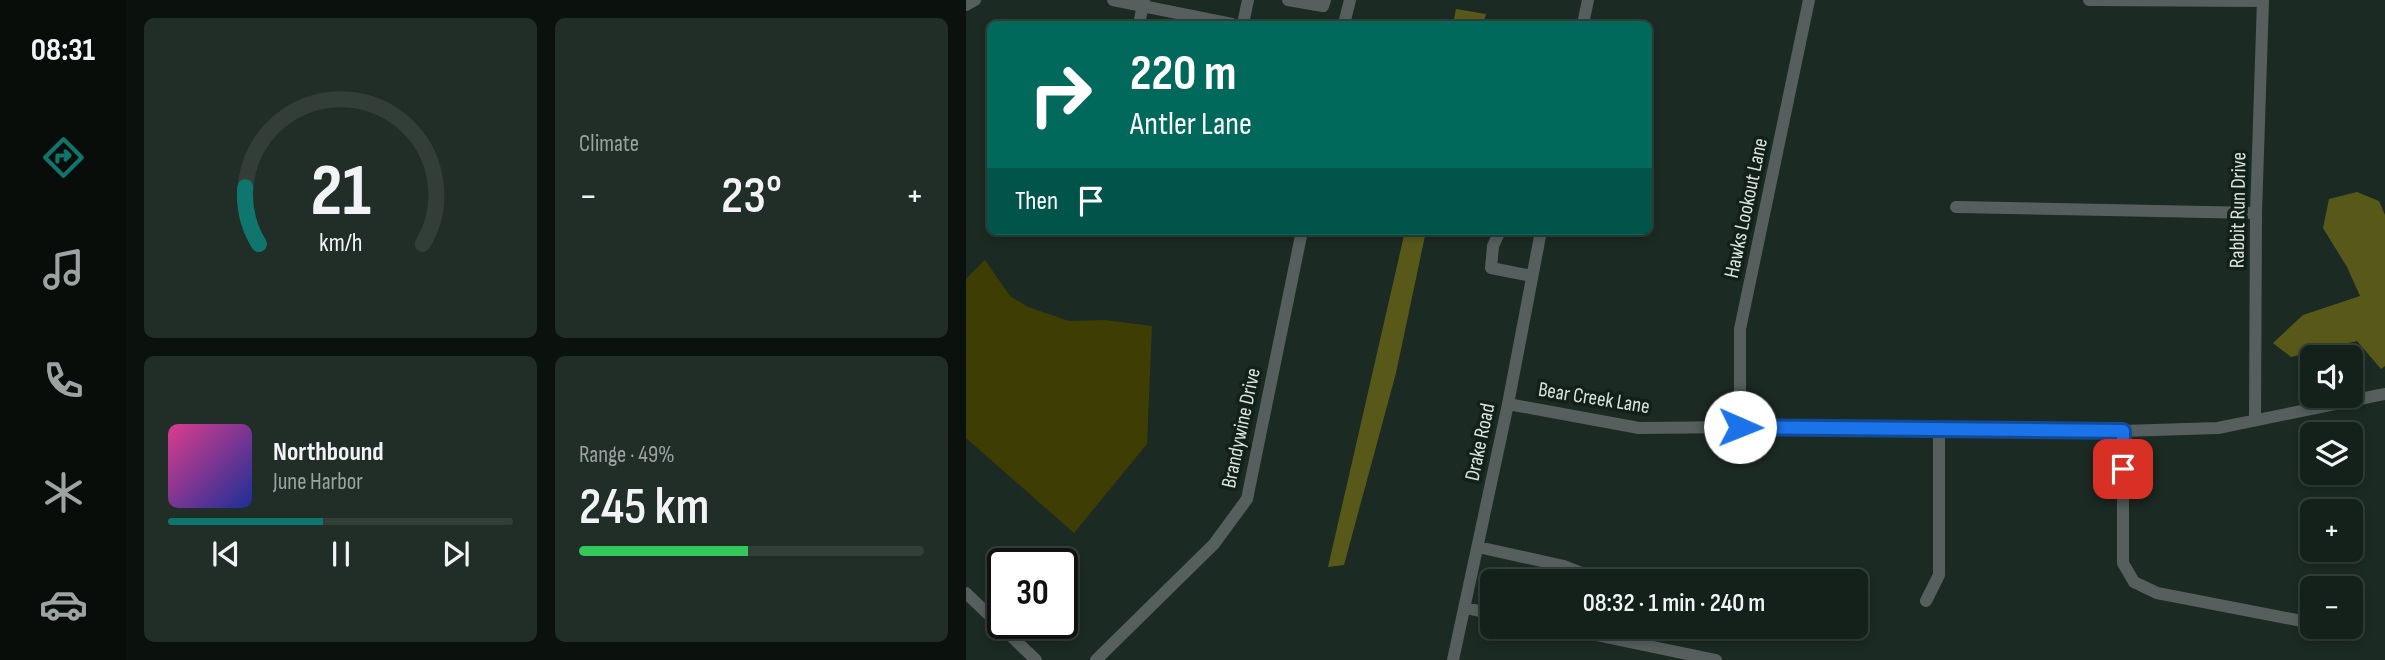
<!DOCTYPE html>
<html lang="en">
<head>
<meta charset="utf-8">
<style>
	body { margin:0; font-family:"Sofia Sans Condensed",sans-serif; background:#212d27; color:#f1f3f6; height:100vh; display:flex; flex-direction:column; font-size:26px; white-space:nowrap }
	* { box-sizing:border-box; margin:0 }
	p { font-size:23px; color:#9da3a2 }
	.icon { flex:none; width:38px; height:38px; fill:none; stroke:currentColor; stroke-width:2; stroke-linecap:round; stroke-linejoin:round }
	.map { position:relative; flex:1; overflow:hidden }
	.details { display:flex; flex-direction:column; gap:18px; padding:18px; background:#0b120e; width:840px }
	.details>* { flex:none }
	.top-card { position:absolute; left:21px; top:21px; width:665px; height:214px; border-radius:10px; box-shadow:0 4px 10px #0003,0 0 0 2px #333e39; background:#00695c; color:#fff; overflow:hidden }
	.tools { position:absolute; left:1334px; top:345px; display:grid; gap:14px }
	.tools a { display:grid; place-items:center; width:63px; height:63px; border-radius:10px; background:#14201a; box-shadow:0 4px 10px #0003,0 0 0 2px #333e39; font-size:35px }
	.speed { position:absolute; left:21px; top:548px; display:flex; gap:14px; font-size:35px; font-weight:700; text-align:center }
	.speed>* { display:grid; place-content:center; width:91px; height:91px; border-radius:50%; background:#14201a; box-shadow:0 4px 10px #0003,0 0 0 2px #333e39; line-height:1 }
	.speed .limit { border:4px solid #111; border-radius:10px; background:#fff; color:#111 }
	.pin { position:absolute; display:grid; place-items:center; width:60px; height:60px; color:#fff; margin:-30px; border-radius:14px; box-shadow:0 4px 10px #0006 }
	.me { position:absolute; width:77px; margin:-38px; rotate:91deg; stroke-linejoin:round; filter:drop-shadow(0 0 5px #0008) }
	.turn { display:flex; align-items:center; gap:24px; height:147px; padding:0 28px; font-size:32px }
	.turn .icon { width:91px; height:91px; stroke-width:2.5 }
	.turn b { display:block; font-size:49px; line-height:60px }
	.then { display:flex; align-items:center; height:66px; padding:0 28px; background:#0003; gap:14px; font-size:26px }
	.big { font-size:52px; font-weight:600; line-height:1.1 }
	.details .tile { flex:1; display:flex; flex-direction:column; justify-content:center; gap:10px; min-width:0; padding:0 24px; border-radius:10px; background:#212d27 }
	.details .dial { align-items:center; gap:0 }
	.dial svg { height:182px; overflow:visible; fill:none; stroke:#333e39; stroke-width:7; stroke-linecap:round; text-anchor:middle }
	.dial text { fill:#f1f3f6; stroke:none }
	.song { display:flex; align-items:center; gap:21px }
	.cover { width:84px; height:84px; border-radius:10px; background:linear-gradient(135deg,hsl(330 70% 55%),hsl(230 70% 35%)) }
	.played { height:7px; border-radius:4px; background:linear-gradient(90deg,#0f766e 45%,#333e39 45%) }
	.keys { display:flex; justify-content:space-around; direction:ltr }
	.heat { display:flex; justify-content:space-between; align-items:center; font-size:38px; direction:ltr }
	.charge { height:10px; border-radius:5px; background:linear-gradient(90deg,#34c759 49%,#333e39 0) }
	.details .tiles { flex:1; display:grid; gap:18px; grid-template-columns:repeat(2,1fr) }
	.trip { position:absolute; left:514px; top:569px; width:388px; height:70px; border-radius:10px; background:#14201a; box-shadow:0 4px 10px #0003,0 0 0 2px #333e39; font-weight:600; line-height:70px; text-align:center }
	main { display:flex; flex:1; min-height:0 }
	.dock { display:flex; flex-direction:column; width:126px; justify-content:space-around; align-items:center; background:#080d0a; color:#9da3a2 }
	.dock .icon { width:49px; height:49px }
	.dock .selected { color:#0f766e }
	.dock b { font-size:32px; color:#f1f3f6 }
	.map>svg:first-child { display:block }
	.green { fill:#3e3e04 }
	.forest { fill:#585919 }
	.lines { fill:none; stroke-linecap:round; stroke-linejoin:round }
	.minor { stroke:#565f5e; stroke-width:12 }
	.route-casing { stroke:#114b97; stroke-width:18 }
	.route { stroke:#1a73e8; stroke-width:12 }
	.labels { text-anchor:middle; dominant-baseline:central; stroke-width:7; stroke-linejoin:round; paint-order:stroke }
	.street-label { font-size:21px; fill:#dae3de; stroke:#122019 }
</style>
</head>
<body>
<main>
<nav class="dock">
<b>08:31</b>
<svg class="icon selected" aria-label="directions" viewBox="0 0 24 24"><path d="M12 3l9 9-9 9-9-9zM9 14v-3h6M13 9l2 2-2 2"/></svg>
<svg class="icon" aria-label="music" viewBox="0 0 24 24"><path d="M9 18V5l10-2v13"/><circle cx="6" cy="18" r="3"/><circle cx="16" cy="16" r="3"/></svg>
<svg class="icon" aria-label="phone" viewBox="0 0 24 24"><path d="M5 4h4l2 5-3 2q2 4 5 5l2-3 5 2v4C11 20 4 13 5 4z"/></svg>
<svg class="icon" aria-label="climate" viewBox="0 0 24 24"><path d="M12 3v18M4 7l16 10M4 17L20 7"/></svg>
<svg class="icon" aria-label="car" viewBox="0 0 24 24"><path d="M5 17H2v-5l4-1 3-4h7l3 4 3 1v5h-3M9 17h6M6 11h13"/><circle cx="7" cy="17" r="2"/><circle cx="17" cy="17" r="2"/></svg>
</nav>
<section class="details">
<div class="tiles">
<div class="tile dial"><svg viewBox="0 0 100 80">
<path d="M14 69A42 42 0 1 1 86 69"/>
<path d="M14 69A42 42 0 0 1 8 44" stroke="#0f766e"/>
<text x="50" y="56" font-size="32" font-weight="700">21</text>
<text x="50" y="72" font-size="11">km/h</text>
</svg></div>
<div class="tile"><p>Climate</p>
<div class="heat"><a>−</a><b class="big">23°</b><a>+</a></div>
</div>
<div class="tile">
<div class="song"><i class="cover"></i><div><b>Northbound</b><p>June Harbor</p></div></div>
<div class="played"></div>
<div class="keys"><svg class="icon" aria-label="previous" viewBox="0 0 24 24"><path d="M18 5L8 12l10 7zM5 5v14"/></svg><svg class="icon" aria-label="pause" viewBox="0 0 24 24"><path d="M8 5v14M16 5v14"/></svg><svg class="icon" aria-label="next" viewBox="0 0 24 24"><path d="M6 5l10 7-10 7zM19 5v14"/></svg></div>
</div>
<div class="tile"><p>Range · 49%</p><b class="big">245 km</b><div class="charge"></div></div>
</div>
</section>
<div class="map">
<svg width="1419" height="660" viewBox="0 0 1419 660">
	<rect width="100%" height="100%" fill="#1b2a22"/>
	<!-- green -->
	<path class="green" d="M 19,260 L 44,296 L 62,307 L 103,321 L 139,320 L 186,326 L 181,444 L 108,533 L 0,438 L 0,279 Z"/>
	<!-- forest -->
	<path class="forest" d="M 490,9 L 520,14 L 517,24 L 487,24 Z
		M 1391,192 L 1413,201 L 1419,215 L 1419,366 L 1415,369 L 1391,341 L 1325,357 L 1307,343 L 1337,315 L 1394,296 L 1381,267 L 1357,228 L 1363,199 Z
		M 439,231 L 460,231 L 430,373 L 378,565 L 362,567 Z"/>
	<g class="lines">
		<!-- minor -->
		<path class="minor" d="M 147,0 L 266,24
			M 322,0 L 357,6 L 359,0
			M 1123,0 L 1297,1
			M 0,5 L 9,0
			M 173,24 L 178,0
			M 277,24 L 282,0
			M 378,24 L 384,0
			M 617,24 L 622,0
			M 990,207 L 1290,213
			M 534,231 L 527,246 L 525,268 L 566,276
			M 542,404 L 673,428 L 774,427 L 1157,431 L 1252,428 L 1419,394
			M 1289,420 L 1290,213 L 1297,0
			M 774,427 L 774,329 L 843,0
			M 1157,431 L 1157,563 L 1168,582 L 1191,593 L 1346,623
			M 512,547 L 598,566 L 636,581
			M 0,593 L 70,660
			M 960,601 L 973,575 L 973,429
			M 500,608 L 527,614
			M 1384,621 L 1393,619
			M 587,626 L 750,660
			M 130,660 L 248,544 L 281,499 L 336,231
			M 487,660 L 542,404 L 575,231"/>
	</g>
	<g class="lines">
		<!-- route casing -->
		<g class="route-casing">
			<path id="route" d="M 774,427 L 1157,431 L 1157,469"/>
		</g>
		<!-- route -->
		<use href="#route" class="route"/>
	</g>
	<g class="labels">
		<!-- street labels -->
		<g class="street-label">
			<text transform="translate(780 208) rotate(-78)">Hawks Lookout Lane</text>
			<text transform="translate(1272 210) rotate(-89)">Rabbit Run Drive</text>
			<text transform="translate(628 398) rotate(9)">Bear Creek Lane</text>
			<text transform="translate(275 428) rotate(-78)">Brandywine Drive</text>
			<text transform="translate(514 442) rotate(-78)">Drake Road</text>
		</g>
	</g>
</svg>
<div class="tools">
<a><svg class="icon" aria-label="sound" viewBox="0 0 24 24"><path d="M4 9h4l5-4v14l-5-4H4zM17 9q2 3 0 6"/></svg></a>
<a><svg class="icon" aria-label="layers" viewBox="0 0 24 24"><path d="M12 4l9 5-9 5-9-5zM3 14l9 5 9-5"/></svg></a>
<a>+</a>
<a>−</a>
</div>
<div class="speed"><div class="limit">30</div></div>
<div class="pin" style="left:1157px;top:469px;background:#d93025"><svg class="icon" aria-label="arrive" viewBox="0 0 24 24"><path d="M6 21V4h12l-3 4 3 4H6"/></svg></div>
<svg class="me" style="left:774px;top:427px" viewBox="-20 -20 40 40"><circle r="19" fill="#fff"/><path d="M0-13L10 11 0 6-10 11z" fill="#1a73e8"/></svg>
<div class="trip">08:32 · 1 min · 240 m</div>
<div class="top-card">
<div class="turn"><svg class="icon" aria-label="right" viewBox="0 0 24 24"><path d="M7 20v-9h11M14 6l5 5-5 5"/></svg><div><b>220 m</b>Antler Lane</div></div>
<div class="then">Then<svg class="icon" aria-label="arrive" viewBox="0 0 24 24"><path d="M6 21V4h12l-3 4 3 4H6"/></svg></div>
</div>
</div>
</main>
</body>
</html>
